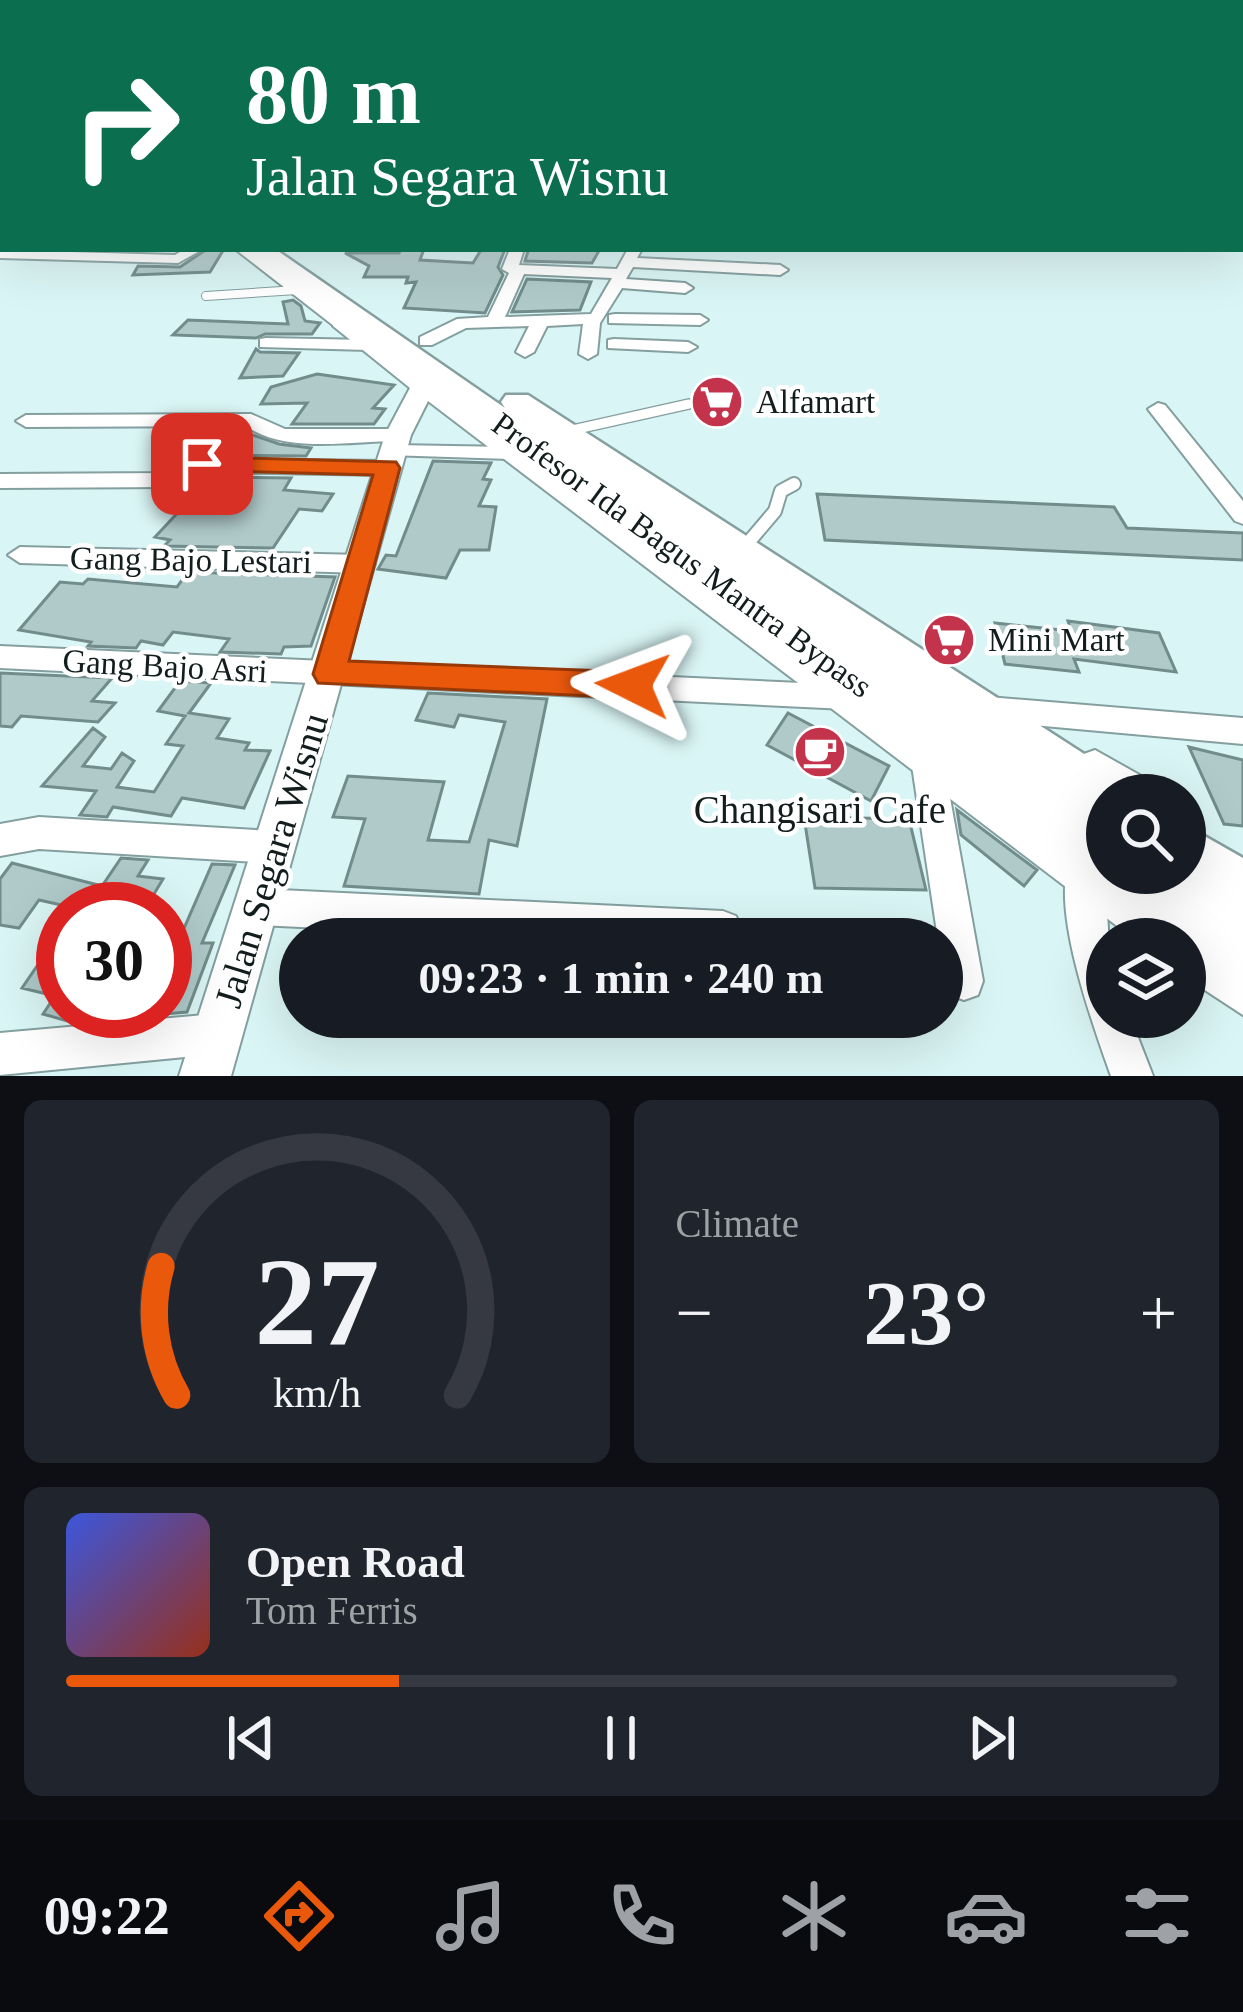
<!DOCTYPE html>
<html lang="en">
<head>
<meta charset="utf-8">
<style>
	body { margin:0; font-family:Georgia,serif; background:#20242c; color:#f1f3f6; height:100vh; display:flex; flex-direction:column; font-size:45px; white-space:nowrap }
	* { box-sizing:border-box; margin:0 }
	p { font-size:39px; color:#9ea1a6 }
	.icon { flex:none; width:66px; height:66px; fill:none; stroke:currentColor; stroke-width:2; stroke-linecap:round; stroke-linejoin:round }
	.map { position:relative; height:1076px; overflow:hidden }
	.details { display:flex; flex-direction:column; gap:24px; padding:24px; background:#0d0f14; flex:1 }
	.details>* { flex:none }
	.guide { position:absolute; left:0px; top:0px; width:1245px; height:252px; box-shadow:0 12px 48px #0002; background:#0b6e4f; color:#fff; overflow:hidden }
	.buttons { position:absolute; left:1086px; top:774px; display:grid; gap:24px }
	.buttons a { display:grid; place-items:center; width:120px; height:120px; border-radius:50%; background:#171b24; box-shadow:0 12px 48px #0002; font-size:60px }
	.speed { position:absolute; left:36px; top:882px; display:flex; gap:24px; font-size:60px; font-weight:700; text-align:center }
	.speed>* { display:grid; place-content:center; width:156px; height:156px; border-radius:50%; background:#171b24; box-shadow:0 12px 48px #0002; line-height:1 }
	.speed .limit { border:18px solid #d22; background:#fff; color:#111 }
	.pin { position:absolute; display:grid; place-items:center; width:102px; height:102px; color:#fff; margin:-51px; border-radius:24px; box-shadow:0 6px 18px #0006 }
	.me { position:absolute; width:132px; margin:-66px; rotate:273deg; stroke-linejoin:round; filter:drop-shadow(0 0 9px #0008) }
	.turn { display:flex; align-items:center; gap:42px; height:252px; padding:0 48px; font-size:54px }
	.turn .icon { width:156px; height:156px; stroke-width:2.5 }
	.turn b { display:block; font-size:84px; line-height:102px }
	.big { font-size:90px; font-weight:700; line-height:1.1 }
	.details .widget { flex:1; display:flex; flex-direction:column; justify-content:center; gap:18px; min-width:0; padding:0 42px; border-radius:18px; background:#20242c }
	.details .dial { align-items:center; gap:0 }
	.dial svg { height:312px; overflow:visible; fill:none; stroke:#363941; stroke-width:7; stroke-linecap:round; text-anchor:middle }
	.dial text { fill:#f1f3f6; stroke:none }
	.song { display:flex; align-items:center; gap:36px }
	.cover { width:144px; height:144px; border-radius:18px; background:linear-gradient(135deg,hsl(230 70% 55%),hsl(10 70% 35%)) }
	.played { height:12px; border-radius:6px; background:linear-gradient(90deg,#ea580c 30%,#363941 30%) }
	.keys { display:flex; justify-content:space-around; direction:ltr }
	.heat { display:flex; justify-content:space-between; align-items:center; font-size:66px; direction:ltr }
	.details .tiles { flex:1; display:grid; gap:24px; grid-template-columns:1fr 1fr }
	.widget:last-child { grid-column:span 2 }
	.trip { position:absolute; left:279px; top:918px; width:684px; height:120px; border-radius:60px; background:#171b24; box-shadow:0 12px 48px #0002; font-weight:700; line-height:120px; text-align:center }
	.dock { display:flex; height:192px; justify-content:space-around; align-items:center; background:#090b0e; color:#9ea1a6 }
	.dock .icon { width:84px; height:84px }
	.dock .selected { color:#ea580c }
	.dock b { font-size:54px; color:#f1f3f6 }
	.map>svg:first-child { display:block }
	.building { fill:#afcac9; stroke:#728c8c; stroke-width:3 }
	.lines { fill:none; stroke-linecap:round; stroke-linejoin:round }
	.service-far2-casing { stroke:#859f9f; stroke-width:10 }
	.service-far1-casing { stroke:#859f9f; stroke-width:12 }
	.service-casing { stroke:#859f9f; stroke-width:16 }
	.minor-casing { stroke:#859f9f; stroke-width:4 }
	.tertiary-casing { stroke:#859f9f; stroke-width:4 }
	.trunk-casing { stroke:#859f9f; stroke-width:5 }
	.service-far2 { stroke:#fff; stroke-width:8 }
	.service-far1 { stroke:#fff; stroke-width:9 }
	.service { stroke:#fff; stroke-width:12 }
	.minor { fill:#fff; fill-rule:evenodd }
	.tertiary { fill:#fff; fill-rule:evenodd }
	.trunk { fill:#fff; fill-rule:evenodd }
	.route { fill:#ea580c; stroke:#983908; stroke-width:3 }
	.labels { text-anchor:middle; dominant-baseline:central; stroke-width:9; stroke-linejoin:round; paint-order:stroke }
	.poi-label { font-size:33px; fill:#131d1d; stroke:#fff; text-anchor:start }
	.street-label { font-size:33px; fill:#131d1d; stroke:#fff }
	.near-poi-label { font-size:39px; fill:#131d1d; stroke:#fff }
	.near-street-label { font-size:39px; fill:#131d1d; stroke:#fff }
</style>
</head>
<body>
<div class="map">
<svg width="1243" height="1076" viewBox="0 0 1243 1076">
	<rect width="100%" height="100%" fill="#daf5f5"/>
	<!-- building -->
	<path class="building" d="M 207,249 L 224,249 L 210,272 L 133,275 L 138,266 L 180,267 Z
		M 401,249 L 424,249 L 420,260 L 473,263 L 481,250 L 505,249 L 498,267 L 503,275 L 485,313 L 404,308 L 416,282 L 406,283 L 408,277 L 364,277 L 369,266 L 345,253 L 399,253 Z
		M 534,249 L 600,249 L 592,263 L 525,261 L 528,251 Z
		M 527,279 L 591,282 L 580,310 L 512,312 Z
		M 293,300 L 301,306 L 305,321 L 320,323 L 312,334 L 265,334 L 256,338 L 173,335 L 188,320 L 288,324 L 283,302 Z
		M 256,349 L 260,352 L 299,353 L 283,376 L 240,378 Z
		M 317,374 L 394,385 L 373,408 L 385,409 L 374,424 L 292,424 L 307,403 L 261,404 L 271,387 Z
		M 250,434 L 279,444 L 311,448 L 306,456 L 207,455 L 219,440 L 244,442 Z
		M 433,461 L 491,463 L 483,479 L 491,480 L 479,506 L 496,507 L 489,550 L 460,550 L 446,578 L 378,569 L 386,555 L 396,556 Z
		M 201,477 L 291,478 L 284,490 L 333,494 L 322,511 L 299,509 L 273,548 L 164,546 L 170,540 L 155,537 L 186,504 L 168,502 L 179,489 Z
		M 817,494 L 1114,507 L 1127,528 L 1243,533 L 1243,560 L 825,540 Z
		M 188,572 L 335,577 L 311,646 L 284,647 L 281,654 L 220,652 L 229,639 L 173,632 L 163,645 L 141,641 L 136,648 L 88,646 L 91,642 L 19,630 L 60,582 L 83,584 L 88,579 L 177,587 Z
		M 1068,621 L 1159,633 L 1176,672 L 1074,659 L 1079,672 L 1005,664 L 995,623 L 1071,631 Z
		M 0,673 L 112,678 L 92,701 L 115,703 L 98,722 L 21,716 L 12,727 L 0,726 Z
		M 180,681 L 211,683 L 189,713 L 229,719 L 217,738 L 249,743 L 245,750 L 270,751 L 244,808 L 182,798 L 171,816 L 113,807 L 107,817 L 80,815 L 96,791 L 42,786 L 93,728 L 105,737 L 83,766 L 111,769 L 122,753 L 134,761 L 117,787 L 154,792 L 183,746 L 166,744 L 185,716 L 158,711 Z
		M 428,693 L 547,699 L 517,846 L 489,840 L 479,894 L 344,886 L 365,819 L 333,817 L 348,776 L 444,782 L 428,840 L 469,842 L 505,722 L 459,715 L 454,727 L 416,720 Z
		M 788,713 L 889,766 L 871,801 L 767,745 Z
		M 1189,747 L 1243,760 L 1243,826 L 1224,824 Z
		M 957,810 L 1037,870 L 1024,886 L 961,835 Z
		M 804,817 L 909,819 L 926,890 L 815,888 Z
		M 121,858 L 148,860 L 138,876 L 163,879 L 148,904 L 122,901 L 117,909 L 79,909 L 39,900 L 19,928 L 0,925 L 0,879 L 12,863 L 102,886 Z
		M 212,864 L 235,865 L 202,943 L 213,943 L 187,1012 L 71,1022 L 43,1014 L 55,996 L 22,988 L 63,928 L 63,1011 L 165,1011 L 165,972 Z"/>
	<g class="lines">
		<!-- service-far2 casing -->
		<g class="service-far2-casing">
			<path id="service-far2" d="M 206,296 L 297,290"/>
		</g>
		<!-- service-far1 casing -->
		<g class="service-far1-casing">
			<path id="service-far1" d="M 568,431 L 689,404"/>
		</g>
		<!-- service casing -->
		<g class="service-casing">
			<path id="service" d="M 742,550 L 775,511 L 781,491 L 794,484"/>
		</g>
		<!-- minor casing -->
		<g class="minor-casing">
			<path id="minor" d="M 0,223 L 3,223 L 3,231 L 0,231 Z
				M 185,249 L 203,249 L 178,263 L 0,258 L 0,250 L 175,255 Z
				M 235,249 L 251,249 L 348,322 L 334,326 Z
				M 510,249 L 524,249 L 519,265 L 617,269 L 628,249 L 642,249 L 637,258 L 780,265 L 788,270 L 780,275 L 633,267 L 626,279 L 685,283 L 693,288 L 685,293 L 622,288 L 600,323 L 597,354 L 588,359 L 579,354 L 583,324 L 547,326 L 534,352 L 525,357 L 516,352 L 529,326 L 466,328 L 432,345 L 420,345 L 420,337 L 457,319 L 488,317 L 509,273 L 502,269 ZM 524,274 L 612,278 L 591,314 L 505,317 Z
				M 615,314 L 700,315 L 708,320 L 700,325 L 609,323 L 609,315 Z
				M 266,338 L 368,340 L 377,345 L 368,350 L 260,347 L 260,339 Z
				M 614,339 L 688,342 L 697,347 L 688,352 L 608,348 L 608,340 Z
				M 1158,403 L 1165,405 L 1243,501 L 1243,524 L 1235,521 L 1151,413 L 1148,409 Z
				M 251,414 L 285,429 L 398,429 L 408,435 L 398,441 C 351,441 286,454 246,426 L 26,427 L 16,421 L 26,415 Z
				M 394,445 L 511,447 L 522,453 L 511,459 L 387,455 L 383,451 Z
				M 195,459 L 388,461 L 399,468 L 388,475 L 200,472 L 173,487 L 0,488 L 0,474 L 168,473 Z
				M 20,547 L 363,555 L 375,564 L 363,573 L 20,563 L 8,555 Z
				M 0,646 L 846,685 L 856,689 L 861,697 L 856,705 L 846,709 L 0,668 Z
				M 988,697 L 1243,718 L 1243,744 L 988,721 L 978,718 L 973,709 L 978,700 Z
				M 927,745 L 938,749 L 943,759 L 983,981 L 978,995 L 964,1000 L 950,995 L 942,963 L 942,939 L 938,939 L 911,759 L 916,749 Z
				M 39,817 L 271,831 L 283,835 L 288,847 L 283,859 L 271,863 L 39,849 L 0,856 L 0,824 Z
				M 1082,856 L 1094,861 C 1115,909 1107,966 1107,1017 L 1130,1017 L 1153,1076 L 1111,1076 C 1094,1028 1050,908 1070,861 Z
				M 259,889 L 723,911 L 736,916 L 741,929 L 737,939 L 547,939 L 259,925 L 246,920 L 241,907 L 246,894 Z
				M 216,1014 L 230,1020 L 236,1034 L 230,1048 L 216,1054 L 0,1075 L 0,1033 Z"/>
		</g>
		<!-- tertiary casing -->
		<g class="tertiary-casing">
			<path id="tertiary" d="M 341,301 L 351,307 L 351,321 L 357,326 L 425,375 L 445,373 L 449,378 L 440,386 L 1107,864 L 1107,873 L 1119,873 L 1188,923 L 1193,932 L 1212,938 L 1243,961 L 1243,1015 L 1185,977 L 1185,939 L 1134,939 L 428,401 L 411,435 L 231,1076 L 179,1076 L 385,435 L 410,388 L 333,326 L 331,307 Z
				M 1095,750 L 1152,782 L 1158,795 C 1125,795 1092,803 1075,767 L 1081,755 Z"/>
		</g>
		<!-- trunk casing -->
		<g class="trunk-casing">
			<path id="trunk" d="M 248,249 L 275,249 L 505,408 L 501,402 L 506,395 L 528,395 L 1126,781 L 1132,795 L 1107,795 L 1107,822 L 1101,820 L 1107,824 L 1107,873 L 1185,873 L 1185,825 L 1243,858 L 1243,986 L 1221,977 L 1185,950 L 1185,939 L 1171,939 L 1109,893 L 1105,883 L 1087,876 Z"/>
		</g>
		<!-- service-far2 -->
		<use href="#service-far2" class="service-far2"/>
		<!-- service-far1 -->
		<use href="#service-far1" class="service-far1"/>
		<!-- service -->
		<use href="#service" class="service"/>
		<!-- minor -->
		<use href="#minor" class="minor"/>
		<!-- tertiary -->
		<use href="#tertiary" class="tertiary"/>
		<!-- trunk -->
		<use href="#trunk" class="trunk"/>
	</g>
	<!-- sky -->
	<linearGradient id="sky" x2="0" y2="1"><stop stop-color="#71bbda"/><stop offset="0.46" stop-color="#eefafa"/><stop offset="1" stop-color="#eefafa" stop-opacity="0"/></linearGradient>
	<rect width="1243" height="280" fill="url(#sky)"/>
	<!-- route -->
	<path class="route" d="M 202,457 L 396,462 L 400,468 L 349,661 L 633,672 L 645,676 L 649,685 L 645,694 L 633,698 L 318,683 L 313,674 L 373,475 L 194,470 L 194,459 Z"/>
	<!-- icons -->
	<defs>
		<g id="supermarket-disc" transform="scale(2.7)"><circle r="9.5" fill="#c3334b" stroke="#fff"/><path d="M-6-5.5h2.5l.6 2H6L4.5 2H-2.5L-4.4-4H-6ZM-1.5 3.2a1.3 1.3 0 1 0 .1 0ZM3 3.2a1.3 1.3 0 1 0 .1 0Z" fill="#fff"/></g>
		<g id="cafe-disc" transform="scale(2.7)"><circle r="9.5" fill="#c3334b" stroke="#fff"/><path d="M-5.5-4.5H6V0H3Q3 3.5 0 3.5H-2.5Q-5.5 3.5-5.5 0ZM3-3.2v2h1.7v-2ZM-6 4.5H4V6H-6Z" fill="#fff"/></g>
	</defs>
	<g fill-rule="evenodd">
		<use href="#supermarket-disc" x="717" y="402"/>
		<use href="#supermarket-disc" x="949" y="640"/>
		<use href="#cafe-disc" x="820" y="752"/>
	</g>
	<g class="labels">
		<!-- poi labels -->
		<g class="poi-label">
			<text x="756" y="402">Alfamart</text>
			<text x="988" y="640">Mini Mart</text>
		</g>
		<!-- street labels -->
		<g class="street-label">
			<text transform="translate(682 555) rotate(36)">Profesor Ida Bagus Mantra Bypass</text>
			<text transform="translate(191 560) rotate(1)">Gang Bajo Lestari</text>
			<text transform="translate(165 666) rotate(3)">Gang Bajo Asri</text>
		</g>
		<!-- near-poi labels -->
		<g class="near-poi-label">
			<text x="820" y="809">Changisari Cafe</text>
		</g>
		<!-- near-street labels -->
		<g class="near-street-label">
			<text transform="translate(271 860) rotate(-73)">Jalan Segara Wisnu</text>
		</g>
	</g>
</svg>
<div class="buttons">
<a><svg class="icon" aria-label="search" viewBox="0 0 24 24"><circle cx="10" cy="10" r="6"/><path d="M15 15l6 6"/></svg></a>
<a><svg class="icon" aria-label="layers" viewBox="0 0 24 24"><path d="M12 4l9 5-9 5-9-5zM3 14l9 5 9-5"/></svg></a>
</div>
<div class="speed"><div class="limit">30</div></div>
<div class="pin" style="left:202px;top:464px;background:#d93025"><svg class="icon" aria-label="arrive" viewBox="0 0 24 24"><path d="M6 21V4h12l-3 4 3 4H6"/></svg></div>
<svg class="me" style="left:633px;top:685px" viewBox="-20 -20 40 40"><path d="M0-17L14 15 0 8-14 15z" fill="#ea580c" stroke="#fff" stroke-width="4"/></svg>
<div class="trip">09:23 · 1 min · 240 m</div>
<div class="guide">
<div class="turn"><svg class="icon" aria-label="right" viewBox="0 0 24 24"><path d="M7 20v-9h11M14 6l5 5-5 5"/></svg><div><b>80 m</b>Jalan Segara Wisnu</div></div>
</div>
</div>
<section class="details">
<div class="tiles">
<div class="widget dial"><svg viewBox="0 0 100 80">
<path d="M14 69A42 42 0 1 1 86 69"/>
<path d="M14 69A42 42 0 0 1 10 36" stroke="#ea580c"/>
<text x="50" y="56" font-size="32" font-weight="700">27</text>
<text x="50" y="72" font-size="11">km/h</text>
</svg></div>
<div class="widget"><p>Climate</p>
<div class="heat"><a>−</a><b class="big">23°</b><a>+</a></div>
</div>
<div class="widget">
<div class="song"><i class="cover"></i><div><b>Open Road</b><p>Tom Ferris</p></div></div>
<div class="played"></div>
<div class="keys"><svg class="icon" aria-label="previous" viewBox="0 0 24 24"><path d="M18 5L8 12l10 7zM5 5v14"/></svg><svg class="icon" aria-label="pause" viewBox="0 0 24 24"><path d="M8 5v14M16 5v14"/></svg><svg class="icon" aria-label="next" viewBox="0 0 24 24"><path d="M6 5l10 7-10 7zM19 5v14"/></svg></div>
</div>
</div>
</section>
<nav class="dock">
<b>09:22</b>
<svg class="icon selected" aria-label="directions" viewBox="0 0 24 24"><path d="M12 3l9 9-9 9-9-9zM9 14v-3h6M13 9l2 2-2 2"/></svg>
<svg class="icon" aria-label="music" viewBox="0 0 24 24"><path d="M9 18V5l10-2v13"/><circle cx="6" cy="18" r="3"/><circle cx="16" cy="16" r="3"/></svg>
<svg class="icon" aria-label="phone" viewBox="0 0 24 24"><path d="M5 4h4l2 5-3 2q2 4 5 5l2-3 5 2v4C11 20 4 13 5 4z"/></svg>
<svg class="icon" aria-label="climate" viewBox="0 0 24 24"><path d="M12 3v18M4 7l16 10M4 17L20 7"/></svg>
<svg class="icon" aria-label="car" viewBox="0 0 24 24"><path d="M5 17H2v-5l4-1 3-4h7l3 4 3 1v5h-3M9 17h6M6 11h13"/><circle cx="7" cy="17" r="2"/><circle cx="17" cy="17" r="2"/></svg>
<svg class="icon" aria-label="filters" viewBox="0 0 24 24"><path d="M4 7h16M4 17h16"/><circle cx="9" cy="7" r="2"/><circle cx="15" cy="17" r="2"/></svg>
</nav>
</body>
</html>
